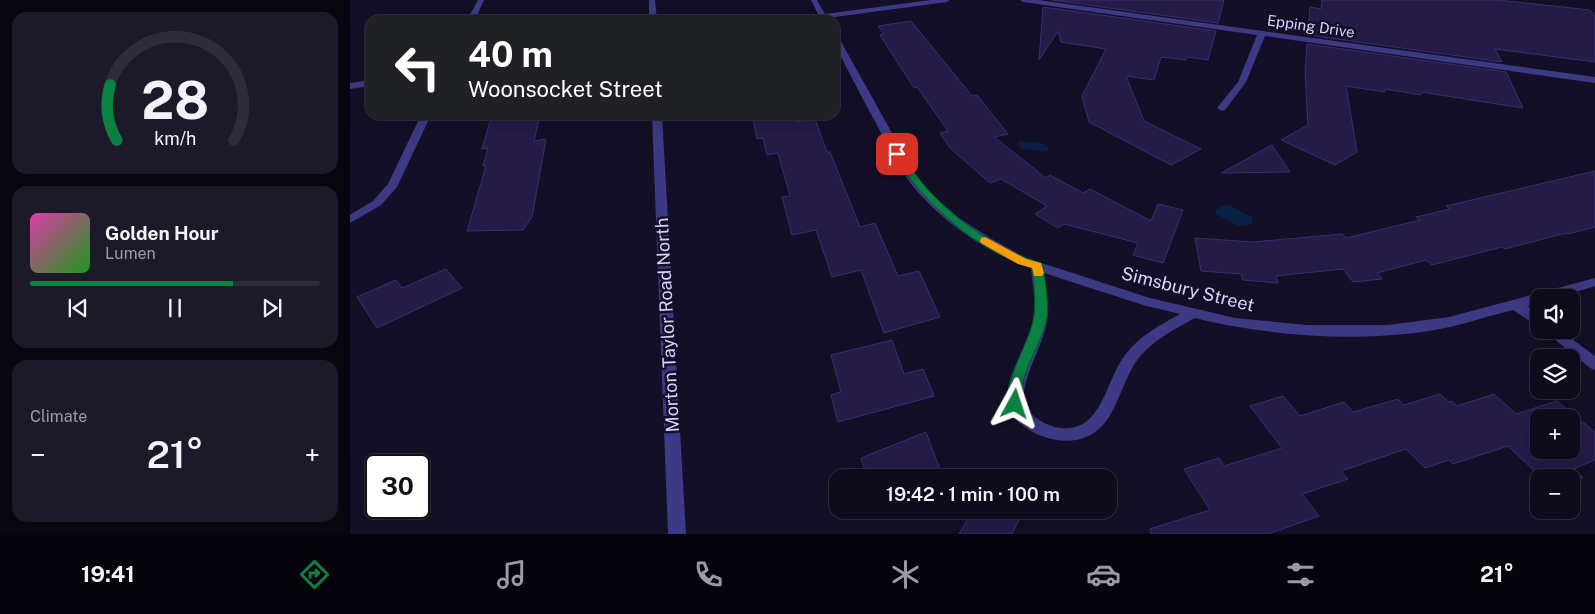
<!DOCTYPE html>
<html lang="en">
<head>
<meta charset="utf-8">
<style>
	body { margin:0; font-family:"Public Sans",sans-serif; background:#1c1929; color:#f1f3f6; height:100vh; display:flex; flex-direction:column; font-size:19px; white-space:nowrap }
	* { box-sizing:border-box; margin:0 }
	p { font-size:16px; color:#9b9ba3 }
	.icon { flex:none; width:28px; height:28px; fill:none; stroke:currentColor; stroke-width:2; stroke-linecap:round; stroke-linejoin:round }
	.map { position:relative; flex:1; overflow:hidden }
	.details { display:flex; flex-direction:column; gap:12px; padding:12px; background:#08060f; width:350px }
	.details>* { flex:none }
	.banner { position:absolute; left:15px; top:15px; width:475px; height:105px; border-radius:15px; box-shadow:0 5px 20px #0002,0 0 0 1px #2e2b3b; background:#202124; color:#fff; overflow:hidden }
	.buttons { position:absolute; left:1180px; top:289px; display:grid; gap:10px }
	.buttons a { display:grid; place-items:center; width:50px; height:50px; border-radius:10px; background:#0e0b1c; box-shadow:0 5px 20px #0002,0 0 0 1px #2e2b3b; font-size:25px }
	.speed { position:absolute; left:15px; top:454px; display:flex; gap:10px; font-size:25px; font-weight:700; text-align:center }
	.speed>* { display:grid; place-content:center; width:65px; height:65px; border-radius:50%; background:#0e0b1c; box-shadow:0 5px 20px #0002,0 0 0 1px #2e2b3b; line-height:1 }
	.speed .limit { border:2px solid #111; border-radius:8px; background:#fff; color:#111 }
	.pin { position:absolute; display:grid; place-items:center; width:42px; height:42px; color:#fff; margin:-21px; border-radius:10px; box-shadow:0 2px 8px #0006 }
	.me { position:absolute; width:55px; margin:-28px; rotate:5deg; stroke-linejoin:round; filter:drop-shadow(0 0 4px #0008) }
	.turn { display:flex; align-items:center; gap:18px; height:105px; padding:0 20px; font-size:22px }
	.turn .icon { width:65px; height:65px; stroke-width:2.5 }
	.turn b { display:block; font-size:35px; line-height:42px }
	.big { font-size:38px; font-weight:600; line-height:1.1 }
	.details .widget { flex:1; display:flex; flex-direction:column; justify-content:center; gap:8px; min-width:0; padding:0 18px; border-radius:15px; background:#1c1929 }
	.details .dial { align-items:center; gap:0 }
	.dial svg { height:130px; overflow:visible; fill:none; stroke:#2e2b3b; stroke-width:7; stroke-linecap:round; text-anchor:middle }
	.dial text { fill:#f1f3f6; stroke:none }
	.song { display:flex; align-items:center; gap:15px }
	.cover { width:60px; height:60px; border-radius:8px; background:linear-gradient(135deg,hsl(320 70% 55%),hsl(120 70% 35%)) }
	.played { height:5px; border-radius:2px; background:linear-gradient(90deg,#0b8043 70%,#2e2b3b 70%) }
	.keys { display:flex; justify-content:space-around; direction:ltr }
	.heat { display:flex; justify-content:space-between; align-items:center; font-size:28px; direction:ltr }
	.trip { position:absolute; left:479px; top:469px; width:288px; height:50px; border-radius:15px; background:#0e0b1c; box-shadow:0 5px 20px #0002,0 0 0 1px #2e2b3b; font-weight:600; line-height:50px; text-align:center }
	.menu { display:flex; height:80px; justify-content:space-around; align-items:center; background:#06040b; color:#9b9ba3 }
	.menu .icon { width:35px; height:35px }
	.menu .on { color:#0b8043 }
	.menu b { font-size:22px; color:#f1f3f6 }
	main { display:flex; flex:1; min-height:0 }
	.map>svg:first-child { display:block }
	.water { fill:#0a1f44 }
	.building { fill:#241b47; stroke:#3b2d73; fill-rule:evenodd }
	.lines { fill:none; stroke-linecap:round; stroke-linejoin:round }
	.minor { fill:#3d3a85; fill-rule:evenodd }
	.route { fill:#0b8043; stroke:#07532c }
	.slow { fill:#f59e0b }
	.labels { text-anchor:middle; dominant-baseline:central; stroke-width:5; stroke-linejoin:round; paint-order:stroke }
	.far-street-label { font-size:15px; fill:#d9d4ff; stroke:#130f26 }
	.street-label { font-size:18px; fill:#d9d4ff; stroke:#130f26 }
</style>
</head>
<body>
<main>
<section class="details">
<div class="widget dial"><svg viewBox="0 0 100 80">
<path d="M14 69A42 42 0 1 1 86 69"/>
<path d="M14 69A42 42 0 0 1 10 35" stroke="#0b8043"/>
<text x="50" y="56" font-size="32" font-weight="700">28</text>
<text x="50" y="72" font-size="11">km/h</text>
</svg></div>
<div class="widget">
<div class="song"><i class="cover"></i><div><b>Golden Hour</b><p>Lumen</p></div></div>
<div class="played"></div>
<div class="keys"><svg class="icon" aria-label="previous" viewBox="0 0 24 24"><path d="M18 5L8 12l10 7zM5 5v14"/></svg><svg class="icon" aria-label="pause" viewBox="0 0 24 24"><path d="M8 5v14M16 5v14"/></svg><svg class="icon" aria-label="next" viewBox="0 0 24 24"><path d="M6 5l10 7-10 7zM19 5v14"/></svg></div>
</div>
<div class="widget"><p>Climate</p>
<div class="heat"><a>−</a><b class="big">21°</b><a>+</a></div>
</div>
</section>
<div class="map">
<svg width="1245" height="534" viewBox="0 0 1245 534">
	<rect width="100%" height="100%" fill="#130f26"/>
	<!-- water -->
	<path class="water" d="M 670,141 L 691,143 L 698,147 L 698,150 C 688,153 682,148 672,149 L 667,144 Z
		M 874,205 L 879,205 L 902,217 L 903,223 C 889,231 879,221 866,214 L 866,209 Z"/>
	<!-- building -->
	<path class="building" d="M 702,0 L 874,0 L 868,23 Z
		M 972,0 L 1148,0 L 1240,10 L 1245,16 L 1245,62 L 1145,49 L 1152,62 L 958,35 L 960,7 L 971,9 Z
		M 693,7 L 866,31 L 858,60 L 837,57 L 836,60 L 811,57 L 804,80 L 776,76 L 794,121 L 851,149 L 821,165 L 739,122 L 732,96 L 756,49 L 711,42 L 708,31 L 689,60 Z
		M 561,21 L 622,96 L 627,95 L 658,134 L 644,137 L 696,178 L 700,175 L 733,193 L 740,189 L 801,221 L 808,204 L 833,210 L 813,263 L 783,255 L 788,243 L 714,224 L 708,228 L 685,214 L 697,206 L 651,179 L 640,183 L 600,148 L 590,133 L 598,131 L 567,87 L 564,88 L 530,35 L 534,34 L 528,26 Z
		M 957,44 L 1156,72 L 1173,108 L 1071,92 L 1071,95 L 1035,89 L 1035,92 L 996,86 L 1007,152 L 985,165 L 931,140 L 958,125 L 955,71 Z
		M 142,115 L 190,115 L 184,141 L 196,139 L 182,217 L 173,230 L 117,231 L 136,166 L 133,166 L 138,148 L 132,149 Z
		M 402,115 L 443,115 L 445,122 L 465,119 L 477,152 L 480,152 L 510,227 L 525,223 L 548,276 L 569,271 L 590,317 L 534,333 L 511,270 L 482,277 L 466,230 L 442,235 L 432,197 L 440,196 L 428,153 L 417,155 L 413,138 L 407,139 Z
		M 922,145 L 940,172 L 871,173 Z
		M 1245,171 L 1245,227 L 1218,234 L 1216,233 L 1155,249 L 1152,247 L 1082,265 L 1076,260 L 1027,273 L 1032,279 L 1003,282 L 993,269 L 926,276 L 928,283 L 893,280 L 891,274 L 851,271 L 845,238 L 903,242 L 992,234 L 996,238 L 1070,220 L 1066,217 L 1100,209 L 1096,206 Z
		M 96,269 L 112,288 L 27,328 L 7,297 L 46,280 L 52,288 Z
		M 542,340 L 554,374 L 573,369 L 584,396 L 488,422 L 481,395 L 491,392 L 481,355 Z
		M 1090,394 L 1099,402 L 1102,401 L 1107,406 L 1144,394 L 1166,414 L 1207,401 L 1245,432 L 1245,460 L 1223,469 L 1233,478 L 1192,478 L 1158,446 L 1103,464 L 1099,460 L 1075,468 L 1056,449 L 991,471 L 998,479 L 952,494 L 969,516 L 918,534 L 801,534 L 800,529 L 860,510 L 834,469 L 869,458 L 874,466 L 932,448 L 900,406 L 933,396 L 950,416 L 994,402 L 1003,412 L 1048,399 L 1054,405 ZM 1189,418 L 1221,418 L 1221,450 L 1189,450 Z
		M 576,432 L 593,478 L 517,478 L 511,458 Z
		M 623,510 L 674,510 L 662,534 L 609,534 Z"/>
	<g class="lines">
		<!-- minor -->
		<path class="minor" d="M 128,0 L 134,0 L 125,20 L 117,20 Z
			M 299,0 L 305,0 L 307,20 L 299,20 Z
			M 461,0 L 467,0 L 475,14 L 581,0 L 600,0 L 597,2 L 477,18 L 479,20 L 471,20 Z
			M 670,0 L 688,0 L 1245,77 L 1245,83 L 915,36 L 896,82 L 875,110 L 872,111 L 867,108 L 888,82 L 907,35 L 673,2 Z
			M 485,36 L 489,38 L 566,176 L 585,197 L 609,218 L 640,238 L 676,258 L 800,298 L 885,318 L 957,325 L 1038,325 L 1099,317 L 1245,278 L 1245,286 L 1207,298 L 1189,298 L 1189,303 L 1177,306 L 1189,315 L 1189,327 L 1163,310 C 1142,315 1121,322 1100,327 C 1024,344 921,337 845,318 C 827,328 807,338 792,354 C 767,382 769,432 726,440 C 714,442 703,440 692,436 C 678,431 662,420 658,404 C 652,381 677,347 682,325 C 687,306 683,287 681,268 C 637,254 586,217 558,180 C 546,164 537,145 528,127 C 513,100 499,72 485,45 ZM 694,273 L 793,305 L 830,314 C 810,325 789,336 775,355 C 754,383 752,437 705,427 C 691,423 679,415 673,402 C 674,371 694,346 698,316 C 699,302 696,286 694,273 Z
			M 20,80 L 20,86 L 0,89 L 0,83 Z
			M 71,115 L 81,115 L 47,187 L 31,205 L 0,223 L 0,215 L 23,201 L 38,184 Z
			M 302,115 L 312,115 L 336,534 L 318,534 Z
			M 1193,330 L 1210,330 L 1245,356 L 1245,370 L 1240,368 Z"/>
	</g>
	<!-- route -->
	<path class="route" d="M 547,151 L 550,152 C 561,167 570,182 583,195 C 611,225 653,251 691,263 L 693,266 C 695,282 699,300 697,316 C 694,338 680,357 674,378 C 672,387 675,399 670,408 L 665,410 L 660,408 C 649,386 682,340 684,315 C 686,299 684,283 682,268 C 624,249 575,204 542,154 Z"/>
	<!-- slow -->
	<path class="slow" d="M 635,237 L 676,259 L 691,263 L 694,273 L 692,276 L 684,276 L 682,268 L 668,264 L 631,243 L 630,241 L 631,238 Z"/>
	<g class="labels">
		<!-- far-street labels -->
		<g class="far-street-label">
			<text transform="translate(961 26) rotate(8)">Epping Drive</text>
		</g>
		<!-- street labels -->
		<g class="street-label">
			<text transform="translate(838 289) rotate(14)">Simsbury Street</text>
			<text transform="translate(317 325) rotate(-93)">Morton Taylor Road North</text>
		</g>
	</g>
</svg>
<div class="buttons">
<a><svg class="icon" aria-label="sound" viewBox="0 0 24 24"><path d="M4 9h4l5-4v14l-5-4H4zM17 9q2 3 0 6"/></svg></a>
<a><svg class="icon" aria-label="layers" viewBox="0 0 24 24"><path d="M12 4l9 5-9 5-9-5zM3 14l9 5 9-5"/></svg></a>
<a>+</a>
<a>−</a>
</div>
<div class="speed"><div class="limit">30</div></div>
<div class="pin" style="left:547px;top:154px;background:#d93025"><svg class="icon" aria-label="arrive" viewBox="0 0 24 24"><path d="M6 21V4h12l-3 4 3 4H6"/></svg></div>
<svg class="me" style="left:665px;top:404px" viewBox="-20 -20 40 40"><path d="M0-17L14 15 0 8-14 15z" fill="#0b8043" stroke="#fff" stroke-width="4"/></svg>
<div class="trip">19:42 · 1 min · 100 m</div>
<div class="banner">
<div class="turn"><svg class="icon" aria-label="left" viewBox="0 0 24 24"><path d="M17 20v-9H6M10 6l-5 5 5 5"/></svg><div><b>40 m</b>Woonsocket Street</div></div>
</div>
</div>
</main>
<nav class="menu">
<b>19:41</b>
<svg class="icon on" aria-label="directions" viewBox="0 0 24 24"><path d="M12 3l9 9-9 9-9-9zM9 14v-3h6M13 9l2 2-2 2"/></svg>
<svg class="icon" aria-label="music" viewBox="0 0 24 24"><path d="M9 18V5l10-2v13"/><circle cx="6" cy="18" r="3"/><circle cx="16" cy="16" r="3"/></svg>
<svg class="icon" aria-label="phone" viewBox="0 0 24 24"><path d="M5 4h4l2 5-3 2q2 4 5 5l2-3 5 2v4C11 20 4 13 5 4z"/></svg>
<svg class="icon" aria-label="climate" viewBox="0 0 24 24"><path d="M12 3v18M4 7l16 10M4 17L20 7"/></svg>
<svg class="icon" aria-label="car" viewBox="0 0 24 24"><path d="M5 17H2v-5l4-1 3-4h7l3 4 3 1v5h-3M9 17h6M6 11h13"/><circle cx="7" cy="17" r="2"/><circle cx="17" cy="17" r="2"/></svg>
<svg class="icon" aria-label="filters" viewBox="0 0 24 24"><path d="M4 7h16M4 17h16"/><circle cx="9" cy="7" r="2"/><circle cx="15" cy="17" r="2"/></svg>
<b>21°</b>
</nav>
</body>
</html>
